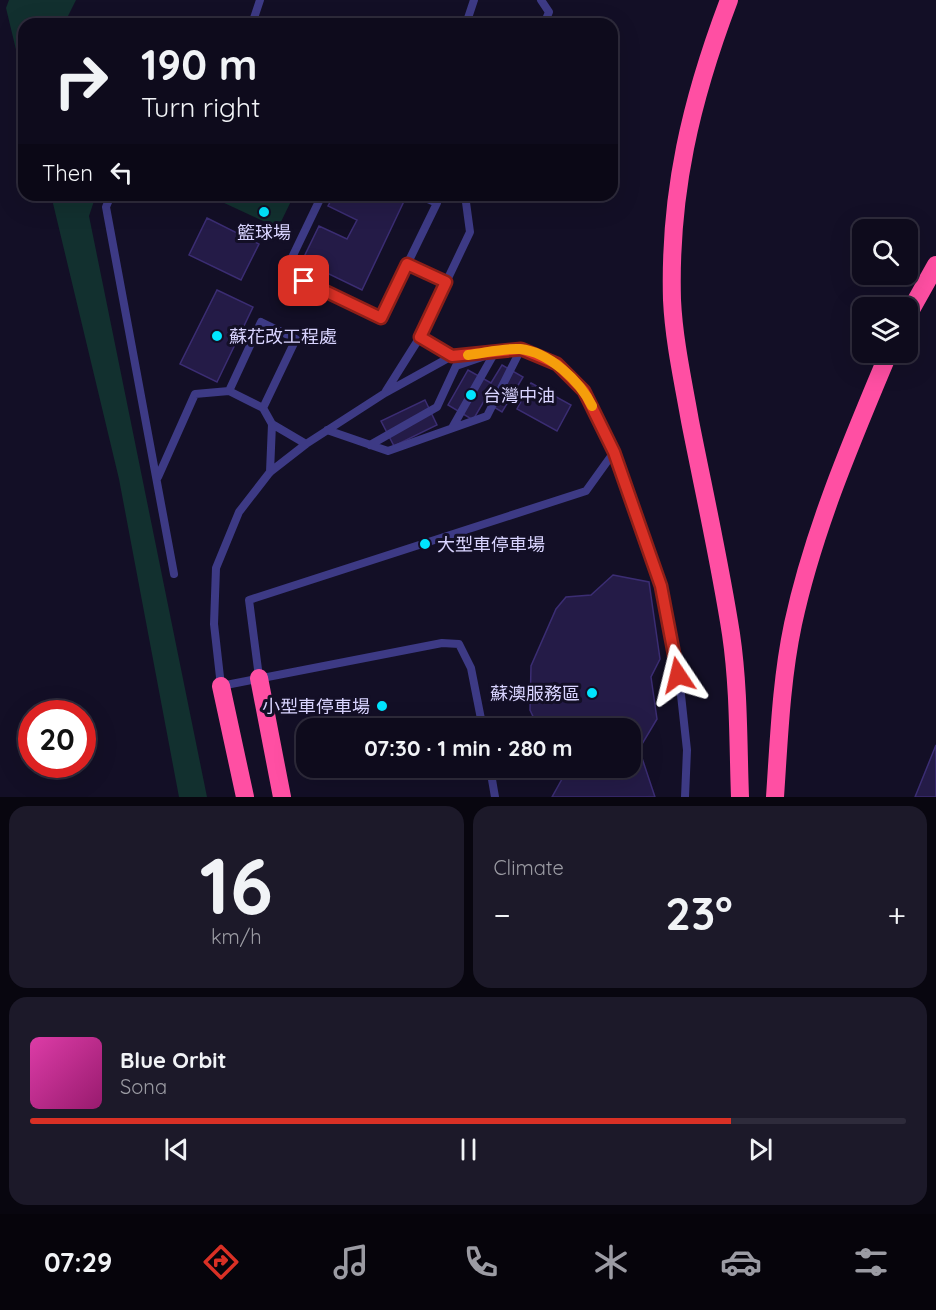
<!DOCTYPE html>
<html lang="en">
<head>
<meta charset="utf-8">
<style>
	body { margin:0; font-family:Quicksand,"Noto Sans TC",sans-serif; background:#1c1929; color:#f1f3f6; height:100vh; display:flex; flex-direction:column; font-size:22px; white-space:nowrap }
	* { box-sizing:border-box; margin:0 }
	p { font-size:20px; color:#9b9ba3 }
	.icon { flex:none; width:33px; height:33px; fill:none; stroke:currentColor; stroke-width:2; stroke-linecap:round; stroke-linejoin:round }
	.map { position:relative; height:797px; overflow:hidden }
	.side { display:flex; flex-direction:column; gap:9px; padding:9px; background:#08060f; flex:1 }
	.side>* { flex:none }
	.top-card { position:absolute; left:18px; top:18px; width:600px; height:183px; border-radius:18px; box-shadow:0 6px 24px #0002,0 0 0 2px #2e2b3b; background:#0e0b1c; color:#f1f3f6; overflow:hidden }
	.fabs { position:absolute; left:852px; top:219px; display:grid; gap:12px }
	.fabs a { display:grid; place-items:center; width:66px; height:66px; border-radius:12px; background:#0e0b1c; box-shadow:0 6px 24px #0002,0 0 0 2px #2e2b3b; font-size:30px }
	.speed { position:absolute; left:18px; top:700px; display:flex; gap:12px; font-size:30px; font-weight:700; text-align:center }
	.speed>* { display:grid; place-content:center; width:78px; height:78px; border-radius:50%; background:#0e0b1c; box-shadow:0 6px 24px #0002,0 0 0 2px #2e2b3b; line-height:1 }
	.speed .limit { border:9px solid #d22; background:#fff; color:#111 }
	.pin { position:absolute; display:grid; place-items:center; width:51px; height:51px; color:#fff; margin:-26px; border-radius:12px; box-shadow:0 3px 9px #0006 }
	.me { position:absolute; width:66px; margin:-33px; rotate:350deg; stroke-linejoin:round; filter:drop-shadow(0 0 4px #0008) }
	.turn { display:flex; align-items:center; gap:21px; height:126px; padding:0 24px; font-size:27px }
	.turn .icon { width:78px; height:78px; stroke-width:2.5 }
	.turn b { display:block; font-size:42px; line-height:51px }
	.then { display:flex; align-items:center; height:57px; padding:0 24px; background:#0003; gap:12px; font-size:22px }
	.big { font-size:45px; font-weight:700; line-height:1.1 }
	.side .tile { flex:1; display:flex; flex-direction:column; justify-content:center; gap:9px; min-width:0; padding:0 21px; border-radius:18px; background:#1c1929 }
	.side .dial { align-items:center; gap:0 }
	.dial b { font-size:78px; line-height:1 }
	.song { display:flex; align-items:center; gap:18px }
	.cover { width:72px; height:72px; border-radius:9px; background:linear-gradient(135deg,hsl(320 70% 55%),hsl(320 70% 35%)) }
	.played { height:6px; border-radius:3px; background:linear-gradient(90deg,#d93025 80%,#2e2b3b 80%) }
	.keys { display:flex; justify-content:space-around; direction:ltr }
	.heat { display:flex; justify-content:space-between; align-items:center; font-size:33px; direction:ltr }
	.side .tiles { flex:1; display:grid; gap:9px; grid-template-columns:1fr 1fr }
	.tile:last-child { grid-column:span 2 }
	.trip { position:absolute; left:296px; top:718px; width:345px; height:60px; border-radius:18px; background:#0e0b1c; box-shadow:0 6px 24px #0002,0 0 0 2px #2e2b3b; font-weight:700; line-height:60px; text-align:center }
	.tab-bar { display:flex; height:96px; justify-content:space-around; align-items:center; background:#06040b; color:#9b9ba3 }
	.tab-bar .icon { width:42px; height:42px }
	.tab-bar .active { color:#d93025 }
	.tab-bar b { font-size:27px; color:#f1f3f6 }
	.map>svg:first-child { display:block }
	.green { fill:#12302f }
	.building { fill:#241b47; stroke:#3b2d73; stroke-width:1.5 }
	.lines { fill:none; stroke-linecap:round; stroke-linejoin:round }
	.lane { stroke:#3d3a85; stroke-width:8 }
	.highway { stroke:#ff4fa3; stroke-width:18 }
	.route-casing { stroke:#8d1f18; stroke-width:15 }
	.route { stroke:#d93025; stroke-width:10 }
	.slow { stroke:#f59e0b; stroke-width:10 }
	.poi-dot { fill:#00e5ff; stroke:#130f26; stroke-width:2 }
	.labels { text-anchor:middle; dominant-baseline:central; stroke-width:6; stroke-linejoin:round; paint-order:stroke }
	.poi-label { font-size:18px; fill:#d9d4ff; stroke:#130f26; text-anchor:start }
</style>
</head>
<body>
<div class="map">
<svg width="936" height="797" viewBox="0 0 936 797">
	<rect width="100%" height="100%" fill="#130f26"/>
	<!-- green -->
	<path class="green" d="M 9,0 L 76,0 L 64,24 L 24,24 L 24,83 L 6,8 Z
		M 51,195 L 96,195 L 89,216 L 207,797 L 179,797 L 119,479 Z
		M 207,195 L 294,195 L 278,228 Z"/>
	<!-- building -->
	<path class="building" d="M 334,195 L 406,197 L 362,290 L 302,261 L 319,226 L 347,239 L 357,220 L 328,206 Z
		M 207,218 L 259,244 L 241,280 L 189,255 Z
		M 217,290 L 253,307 L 217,382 L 180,364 Z
		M 502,365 L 523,377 L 502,412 L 484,401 L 473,420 L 448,405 L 468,370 L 491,383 Z
		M 531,383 L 571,405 L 557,431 L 517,409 Z
		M 425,400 L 437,425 L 394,446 L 381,421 Z
		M 613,575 L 649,582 L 660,659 L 651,677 L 657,719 L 639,749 L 655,797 L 552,797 L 562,779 L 557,768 L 630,768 L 630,729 L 539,729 L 530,710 L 531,666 L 556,609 L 566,597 L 591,595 Z
		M 936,745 L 936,797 L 915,797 Z"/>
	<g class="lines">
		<!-- lane -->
		<path class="lane" d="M 541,0 L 549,12 L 544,24
			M 252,24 L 260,0
			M 466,24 L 474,0
			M 111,195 L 106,207 L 174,574
			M 322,195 L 285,272 L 381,318 L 437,203 L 419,195
			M 407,264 L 446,282
			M 420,337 L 452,356
			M 229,391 L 261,322 L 296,339 L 263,408
			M 386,391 L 420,337 L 470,232 L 465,195
			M 452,428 L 495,352
			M 327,430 L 388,451 L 487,416 L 521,349
			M 370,445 L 437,407 L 456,366 L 485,356
			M 270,472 L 272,424
			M 158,477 L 195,394 L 229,391 L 263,408 L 272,424 L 306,444
			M 259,677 L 249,600 L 586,491 L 614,452
			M 483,729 L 471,668 L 459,644 L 442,643 L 221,686 L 214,624 L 216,568 L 239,512 L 270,472 L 306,444 L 385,393 L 452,356 L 521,349 L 557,364 L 584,391 L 614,452 L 661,586 L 667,615 L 681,695 L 687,750 L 685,797
			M 490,768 L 495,797"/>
		<!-- highway -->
		<path class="highway" d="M 729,0 C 691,100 669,193 672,300 C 674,341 683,381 690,421 C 704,492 720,563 731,634 C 739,688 738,743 740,797
			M 908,315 L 936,265
			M 259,678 L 282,797
			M 221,686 L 245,797
			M 775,797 C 779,739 781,681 793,624 C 813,531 852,440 889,352"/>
	</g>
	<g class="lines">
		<!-- route casing -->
		<g class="route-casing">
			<path id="route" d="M 304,281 L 381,318 L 407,264 L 446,282 L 420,337 L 452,356 L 521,349 L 557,364 L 584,391 L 614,452 L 661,586 L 678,675"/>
		</g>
		<!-- route -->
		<use href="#route" class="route"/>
		<!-- slow -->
		<path class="slow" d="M 468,355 C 485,353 504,348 520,349 C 549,352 580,381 592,406"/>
	</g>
	<!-- markers -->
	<g class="poi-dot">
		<circle cx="264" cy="212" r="6"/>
		<circle cx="217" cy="336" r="6"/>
		<circle cx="471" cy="395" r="6"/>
		<circle cx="425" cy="544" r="6"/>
		<circle cx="592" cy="693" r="6"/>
		<circle cx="382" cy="706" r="6"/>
	</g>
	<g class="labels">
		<!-- poi labels -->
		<g class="poi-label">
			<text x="264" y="232" text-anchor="middle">籃球場</text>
			<text x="229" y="336">蘇花改工程處</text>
			<text x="483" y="395">台灣中油</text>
			<text x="437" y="544">大型車停車場</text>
			<text x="580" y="693" text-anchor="end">蘇澳服務區</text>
			<text x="370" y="706" text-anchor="end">小型車停車場</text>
		</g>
	</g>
</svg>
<div class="fabs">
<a><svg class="icon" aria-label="search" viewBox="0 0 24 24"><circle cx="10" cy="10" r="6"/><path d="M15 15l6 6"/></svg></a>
<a><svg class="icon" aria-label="layers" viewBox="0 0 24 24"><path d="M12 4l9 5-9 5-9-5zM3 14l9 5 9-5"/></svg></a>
</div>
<div class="speed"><div class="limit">20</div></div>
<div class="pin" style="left:304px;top:281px;background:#d93025"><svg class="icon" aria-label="arrive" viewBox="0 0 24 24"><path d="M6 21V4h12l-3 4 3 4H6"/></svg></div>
<svg class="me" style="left:678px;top:675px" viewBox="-20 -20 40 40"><path d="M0-17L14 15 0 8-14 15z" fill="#d93025" stroke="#fff" stroke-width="4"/></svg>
<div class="trip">07:30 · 1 min · 280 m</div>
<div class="top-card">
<div class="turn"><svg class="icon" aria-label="right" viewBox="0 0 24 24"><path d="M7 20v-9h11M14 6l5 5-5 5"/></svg><div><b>190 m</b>Turn right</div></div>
<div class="then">Then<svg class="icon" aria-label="left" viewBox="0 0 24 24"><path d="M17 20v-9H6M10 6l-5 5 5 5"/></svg></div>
</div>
</div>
<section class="side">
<div class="tiles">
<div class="tile dial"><b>16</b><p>km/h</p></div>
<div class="tile"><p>Climate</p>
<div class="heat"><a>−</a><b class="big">23°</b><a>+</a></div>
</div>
<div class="tile">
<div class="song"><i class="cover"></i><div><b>Blue Orbit</b><p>Sona</p></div></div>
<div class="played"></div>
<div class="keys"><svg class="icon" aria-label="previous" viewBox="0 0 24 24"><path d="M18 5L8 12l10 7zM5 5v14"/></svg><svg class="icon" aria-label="pause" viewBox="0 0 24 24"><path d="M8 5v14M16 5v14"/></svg><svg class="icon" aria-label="next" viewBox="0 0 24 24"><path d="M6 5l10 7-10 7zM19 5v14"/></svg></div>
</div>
</div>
</section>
<nav class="tab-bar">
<b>07:29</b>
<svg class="icon active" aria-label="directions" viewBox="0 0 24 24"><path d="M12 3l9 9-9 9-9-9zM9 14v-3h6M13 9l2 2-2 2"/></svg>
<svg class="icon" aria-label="music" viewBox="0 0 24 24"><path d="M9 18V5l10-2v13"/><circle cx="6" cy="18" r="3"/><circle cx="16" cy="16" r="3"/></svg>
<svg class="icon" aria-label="phone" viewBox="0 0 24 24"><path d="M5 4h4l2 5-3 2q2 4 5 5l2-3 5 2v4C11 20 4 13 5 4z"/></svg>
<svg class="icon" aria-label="climate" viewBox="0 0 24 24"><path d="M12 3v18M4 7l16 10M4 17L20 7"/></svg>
<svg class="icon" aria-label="car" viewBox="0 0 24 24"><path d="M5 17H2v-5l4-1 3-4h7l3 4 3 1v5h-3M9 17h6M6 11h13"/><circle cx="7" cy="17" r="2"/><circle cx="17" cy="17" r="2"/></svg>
<svg class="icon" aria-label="filters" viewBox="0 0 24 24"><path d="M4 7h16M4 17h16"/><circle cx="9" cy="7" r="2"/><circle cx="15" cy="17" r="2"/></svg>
</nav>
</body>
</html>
